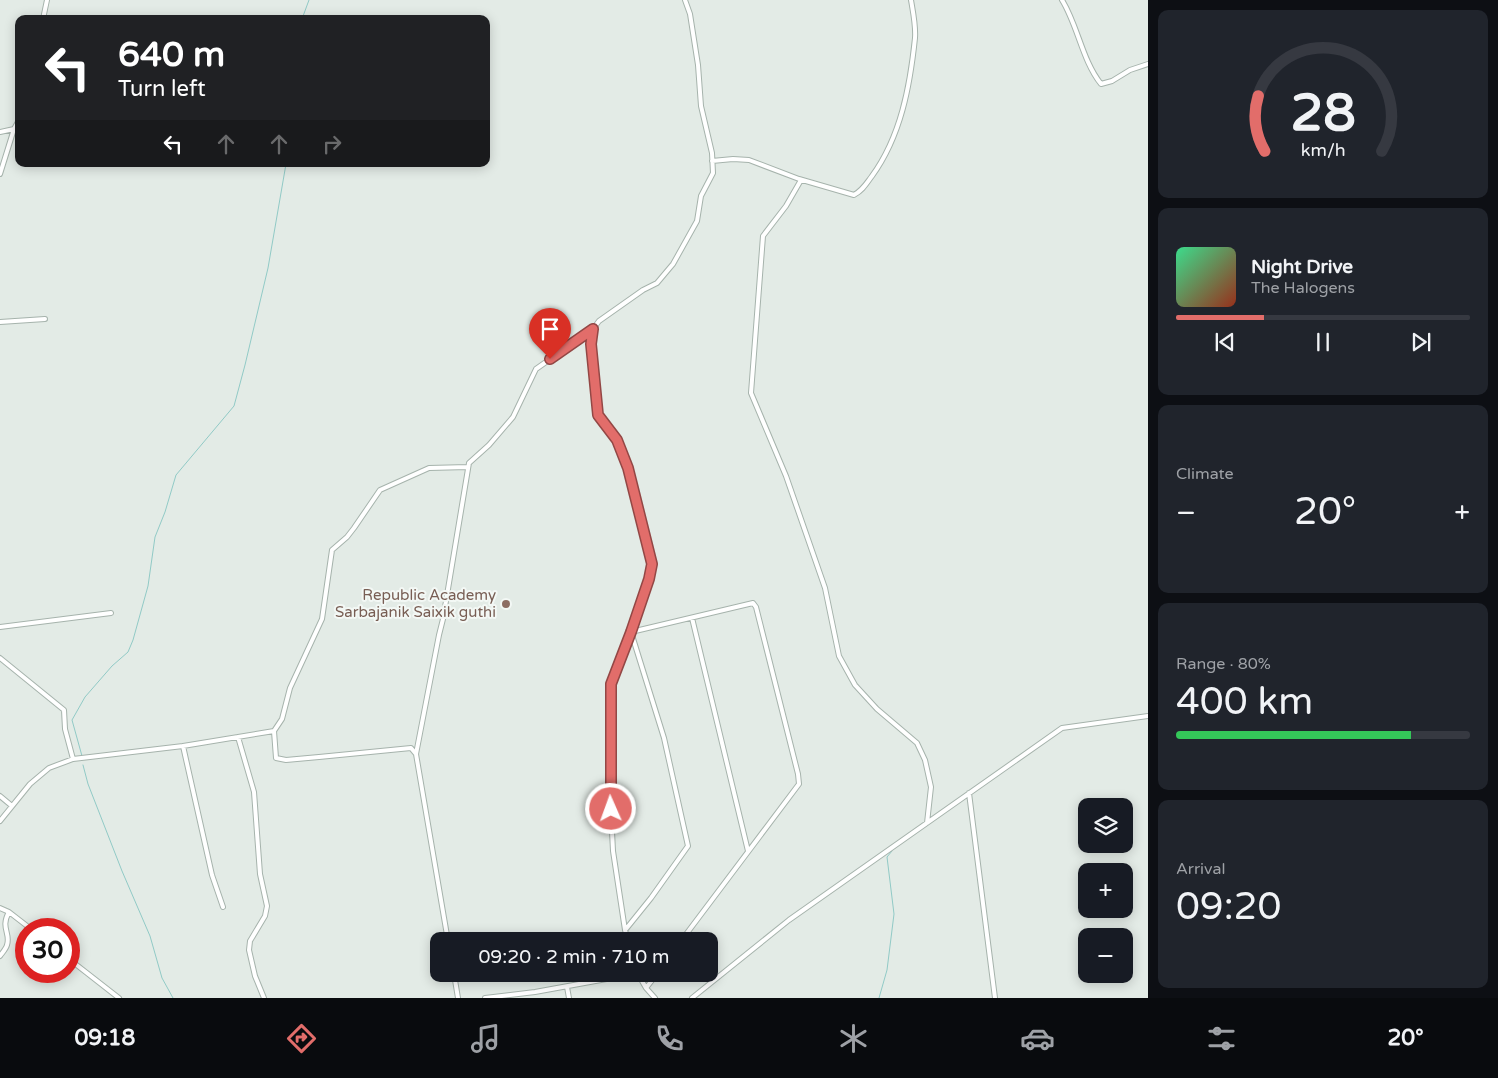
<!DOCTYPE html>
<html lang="en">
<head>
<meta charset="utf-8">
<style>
	body { margin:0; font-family:"Varela Round",sans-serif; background:#20242c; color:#f1f3f6; height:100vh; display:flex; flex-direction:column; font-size:19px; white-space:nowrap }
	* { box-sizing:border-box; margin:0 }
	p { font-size:16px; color:#9ea1a6 }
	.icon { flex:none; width:28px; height:28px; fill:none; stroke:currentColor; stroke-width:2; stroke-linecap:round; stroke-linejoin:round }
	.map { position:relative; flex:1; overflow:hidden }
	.side { display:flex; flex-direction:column; gap:10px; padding:10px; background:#0d0f14; width:350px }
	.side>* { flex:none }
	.guide { position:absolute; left:15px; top:15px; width:475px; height:152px; border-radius:10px; box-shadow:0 2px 12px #0003; background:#202124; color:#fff; overflow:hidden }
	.buttons { position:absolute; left:1078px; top:798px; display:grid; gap:10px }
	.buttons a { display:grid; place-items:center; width:55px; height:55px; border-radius:10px; background:#171b24; box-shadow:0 2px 12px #0003; font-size:25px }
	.speed { position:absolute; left:15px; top:918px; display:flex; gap:10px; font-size:25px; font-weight:700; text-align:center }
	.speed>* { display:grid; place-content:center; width:65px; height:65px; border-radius:50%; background:#171b24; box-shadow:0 2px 12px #0003; line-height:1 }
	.speed .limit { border:8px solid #d22; background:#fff; color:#111 }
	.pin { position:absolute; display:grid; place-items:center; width:42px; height:42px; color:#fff; margin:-51px -21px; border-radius:50% 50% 50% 0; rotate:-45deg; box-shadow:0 0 5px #0007 }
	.pin .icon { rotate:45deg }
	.me { position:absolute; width:55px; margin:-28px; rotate:358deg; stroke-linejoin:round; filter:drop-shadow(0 0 4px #0008) }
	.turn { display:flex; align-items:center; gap:18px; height:105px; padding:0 20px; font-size:22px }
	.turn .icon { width:65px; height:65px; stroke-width:2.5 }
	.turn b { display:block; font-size:35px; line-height:42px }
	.lanes { display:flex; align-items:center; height:48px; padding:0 20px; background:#0003; justify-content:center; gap:25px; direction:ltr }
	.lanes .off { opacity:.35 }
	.big { font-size:38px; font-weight:600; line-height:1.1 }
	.side .tile { flex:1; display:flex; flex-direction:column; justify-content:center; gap:8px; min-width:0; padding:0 18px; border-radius:10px; background:#20242c }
	.side .dial { align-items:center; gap:0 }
	.dial svg { height:130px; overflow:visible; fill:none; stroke:#363941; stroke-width:7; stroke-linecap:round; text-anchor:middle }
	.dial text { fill:#f1f3f6; stroke:none }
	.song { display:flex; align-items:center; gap:15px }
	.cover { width:60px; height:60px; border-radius:8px; background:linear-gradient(135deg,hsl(150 70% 55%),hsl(10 70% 35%)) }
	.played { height:5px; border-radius:2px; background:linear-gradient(90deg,#e26d6a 30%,#363941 30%) }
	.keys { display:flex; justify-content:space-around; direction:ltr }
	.heat { display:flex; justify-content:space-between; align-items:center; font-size:28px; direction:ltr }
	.charge { height:8px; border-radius:4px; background:linear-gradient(90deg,#34c759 80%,#363941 0) }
	.trip { position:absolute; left:430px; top:932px; width:288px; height:50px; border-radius:10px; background:#171b24; box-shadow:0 2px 12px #0003; font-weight:600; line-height:50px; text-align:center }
	.menu { display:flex; height:80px; justify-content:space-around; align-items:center; background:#090b0e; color:#9ea1a6 }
	.menu .icon { width:35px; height:35px }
	.menu .active { color:#e26d6a }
	.menu b { font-size:22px; color:#f1f3f6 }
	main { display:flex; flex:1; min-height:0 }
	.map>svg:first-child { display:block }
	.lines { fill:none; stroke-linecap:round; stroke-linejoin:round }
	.stream { stroke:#91cac6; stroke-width:1 }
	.street-casing { stroke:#a6b3ac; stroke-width:6 }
	.street { stroke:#fff; stroke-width:4 }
	.route-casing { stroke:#934745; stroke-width:12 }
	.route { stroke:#e26d6a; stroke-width:9 }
	.education-dot { fill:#8d6e63; stroke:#f3f8f5; stroke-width:2 }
	.labels { text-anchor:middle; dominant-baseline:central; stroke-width:4; stroke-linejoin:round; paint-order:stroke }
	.education-label { font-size:15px; fill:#785e54; stroke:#f3f8f5; text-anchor:end }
</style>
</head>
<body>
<main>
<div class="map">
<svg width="1148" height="998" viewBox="0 0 1148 998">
	<rect width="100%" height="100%" fill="#e3ebe6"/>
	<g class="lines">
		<!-- stream -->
		<path class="stream" d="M 302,19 L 309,0
			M 82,756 L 72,720 L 85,697 L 112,666 L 128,652 L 133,640 L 148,586 L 155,537 L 165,512 L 176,475 L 234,406 L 245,365 L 268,268 L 286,164
			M 83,765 L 88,784 L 122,871 L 150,936 L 162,978 L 173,998
			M 879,998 L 887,970 L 894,914 L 887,857 L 892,851"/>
		<!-- street casing -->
		<g class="street-casing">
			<path id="street" d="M 1062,0 C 1078,26 1082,60 1101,84 L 1112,81 L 1130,70 L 1148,64
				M 43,19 L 47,0
				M 0,132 L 14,129 L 19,120
				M 712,161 L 733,159 L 749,160 L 799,179 L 854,195 C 863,190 866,184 872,176 C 901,136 910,86 915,38 C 916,26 913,12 911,0
				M 0,174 L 14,129
				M 801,180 L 786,206 L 763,236 L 751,393 L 786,476 L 825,588 L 839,656 L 855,685 L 877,709 L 917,743 L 925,760 L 931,787 L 927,823
				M 0,322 L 45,319
				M 692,618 L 748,851
				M 0,627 L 111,613
				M 0,658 L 64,710 L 65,729 L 73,759
				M 238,737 L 254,792 L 260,874 L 267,906 L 265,916 L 250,941 L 249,950 L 255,976 L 264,998
				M 183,746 L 212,875 L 223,907
				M 416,754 L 411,748 L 319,757 L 286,760 L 276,758 L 274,731 L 282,719 L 290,688 L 322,619 L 332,550 L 347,537 L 354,528 L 380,490 L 429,468 L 468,467
				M 969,793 L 995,998
				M 0,796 L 12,806
				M 0,821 L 30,784 L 49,768 L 73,759 L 183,746 L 274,731
				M 0,908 L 9,912 C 0,928 11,933 7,945 C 6,949 2,953 0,956
				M 9,912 L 31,929
				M 626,929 L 651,898 L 688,846 L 664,738 L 631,632 L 753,603 L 756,607 L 798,774 L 799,784 L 681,941
				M 448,941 L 416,754 L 439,635 L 443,619 L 469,463 L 489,445 L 513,417 L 536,369 L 593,329
				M 628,941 L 625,930 L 613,851 L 610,792 L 611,684 L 631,632 L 649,579 L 652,564 L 628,468 L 617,440 L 599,415 L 591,345 L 593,329 L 599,321 L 643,290 L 657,283 L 673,264 L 697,221 L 701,196 L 713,173 L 712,153 L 701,106 L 698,65 L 690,14 L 685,0
				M 69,959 L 119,998
				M 454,974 L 458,998
				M 638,974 L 646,988 L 655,998
				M 567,987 L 569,998
				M 646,988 L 657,974
				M 485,998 L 535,992 L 634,974
				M 692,998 L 789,920 L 1062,728 L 1148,716"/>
		</g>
		<!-- street -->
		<use href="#street" class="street"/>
	</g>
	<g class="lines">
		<!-- route casing -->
		<g class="route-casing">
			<path id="route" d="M 550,359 L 593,329 L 591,344 L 598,415 L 617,440 L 628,468 L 652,564 L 649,579 L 631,632 L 611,684 L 611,809"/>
		</g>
		<!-- route -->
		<use href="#route" class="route"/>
	</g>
	<!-- markers -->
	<circle class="education-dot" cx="506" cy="604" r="5"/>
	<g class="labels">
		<!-- education labels -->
		<g class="education-label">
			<text x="496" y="595">Republic Academy<tspan x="496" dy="17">Sarbajanik Saixik guthi</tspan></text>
		</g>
	</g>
</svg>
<div class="buttons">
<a><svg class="icon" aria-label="layers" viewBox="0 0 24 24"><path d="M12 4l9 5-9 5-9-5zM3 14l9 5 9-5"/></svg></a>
<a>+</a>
<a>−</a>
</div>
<div class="speed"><div class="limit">30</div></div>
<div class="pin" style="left:550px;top:359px;background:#d93025"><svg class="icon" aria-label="arrive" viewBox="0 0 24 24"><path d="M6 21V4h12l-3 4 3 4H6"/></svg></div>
<svg class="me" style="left:611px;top:809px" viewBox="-20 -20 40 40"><circle r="17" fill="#e26d6a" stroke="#fff" stroke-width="3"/><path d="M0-11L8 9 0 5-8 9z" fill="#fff"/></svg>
<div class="trip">09:20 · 2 min · 710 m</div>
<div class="guide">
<div class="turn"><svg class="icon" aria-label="left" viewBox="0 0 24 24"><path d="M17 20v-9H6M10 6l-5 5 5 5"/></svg><div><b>640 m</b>Turn left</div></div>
<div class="lanes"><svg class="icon" aria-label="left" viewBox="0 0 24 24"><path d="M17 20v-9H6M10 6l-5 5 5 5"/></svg><svg class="icon off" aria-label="ahead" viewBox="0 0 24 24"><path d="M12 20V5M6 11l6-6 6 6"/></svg><svg class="icon off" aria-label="ahead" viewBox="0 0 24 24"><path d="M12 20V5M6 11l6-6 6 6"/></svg><svg class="icon off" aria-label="right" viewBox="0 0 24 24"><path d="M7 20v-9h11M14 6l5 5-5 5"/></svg></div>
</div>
</div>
<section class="side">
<div class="tile dial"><svg viewBox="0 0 100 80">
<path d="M14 69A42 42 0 1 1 86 69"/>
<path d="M14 69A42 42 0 0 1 10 35" stroke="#e26d6a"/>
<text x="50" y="56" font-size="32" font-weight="700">28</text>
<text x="50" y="72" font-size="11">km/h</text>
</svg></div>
<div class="tile">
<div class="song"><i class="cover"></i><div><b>Night Drive</b><p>The Halogens</p></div></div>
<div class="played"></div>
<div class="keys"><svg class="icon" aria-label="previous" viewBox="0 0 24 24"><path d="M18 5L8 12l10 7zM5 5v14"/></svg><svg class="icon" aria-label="pause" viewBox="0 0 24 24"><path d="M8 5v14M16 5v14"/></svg><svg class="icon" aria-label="next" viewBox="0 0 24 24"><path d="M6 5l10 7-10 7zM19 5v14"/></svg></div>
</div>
<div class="tile"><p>Climate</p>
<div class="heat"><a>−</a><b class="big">20°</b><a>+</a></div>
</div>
<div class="tile"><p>Range · 80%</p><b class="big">400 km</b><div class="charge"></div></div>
<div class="tile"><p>Arrival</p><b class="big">09:20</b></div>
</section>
</main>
<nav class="menu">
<b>09:18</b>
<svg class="icon active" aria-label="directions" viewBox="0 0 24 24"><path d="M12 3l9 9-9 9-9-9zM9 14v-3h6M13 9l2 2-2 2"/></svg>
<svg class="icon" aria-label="music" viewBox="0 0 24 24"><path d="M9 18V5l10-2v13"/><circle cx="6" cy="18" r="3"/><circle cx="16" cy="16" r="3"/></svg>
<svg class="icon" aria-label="phone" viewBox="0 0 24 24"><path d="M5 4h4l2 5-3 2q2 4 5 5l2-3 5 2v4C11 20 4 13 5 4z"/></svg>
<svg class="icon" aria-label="climate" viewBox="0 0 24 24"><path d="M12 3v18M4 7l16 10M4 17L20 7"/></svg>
<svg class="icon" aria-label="car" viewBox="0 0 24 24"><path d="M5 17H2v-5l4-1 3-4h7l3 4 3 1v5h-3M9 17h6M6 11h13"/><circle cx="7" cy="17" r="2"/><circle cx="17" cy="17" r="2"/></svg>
<svg class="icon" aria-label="filters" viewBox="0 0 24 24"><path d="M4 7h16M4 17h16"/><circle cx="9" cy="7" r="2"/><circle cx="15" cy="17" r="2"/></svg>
<b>20°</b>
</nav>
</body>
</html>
